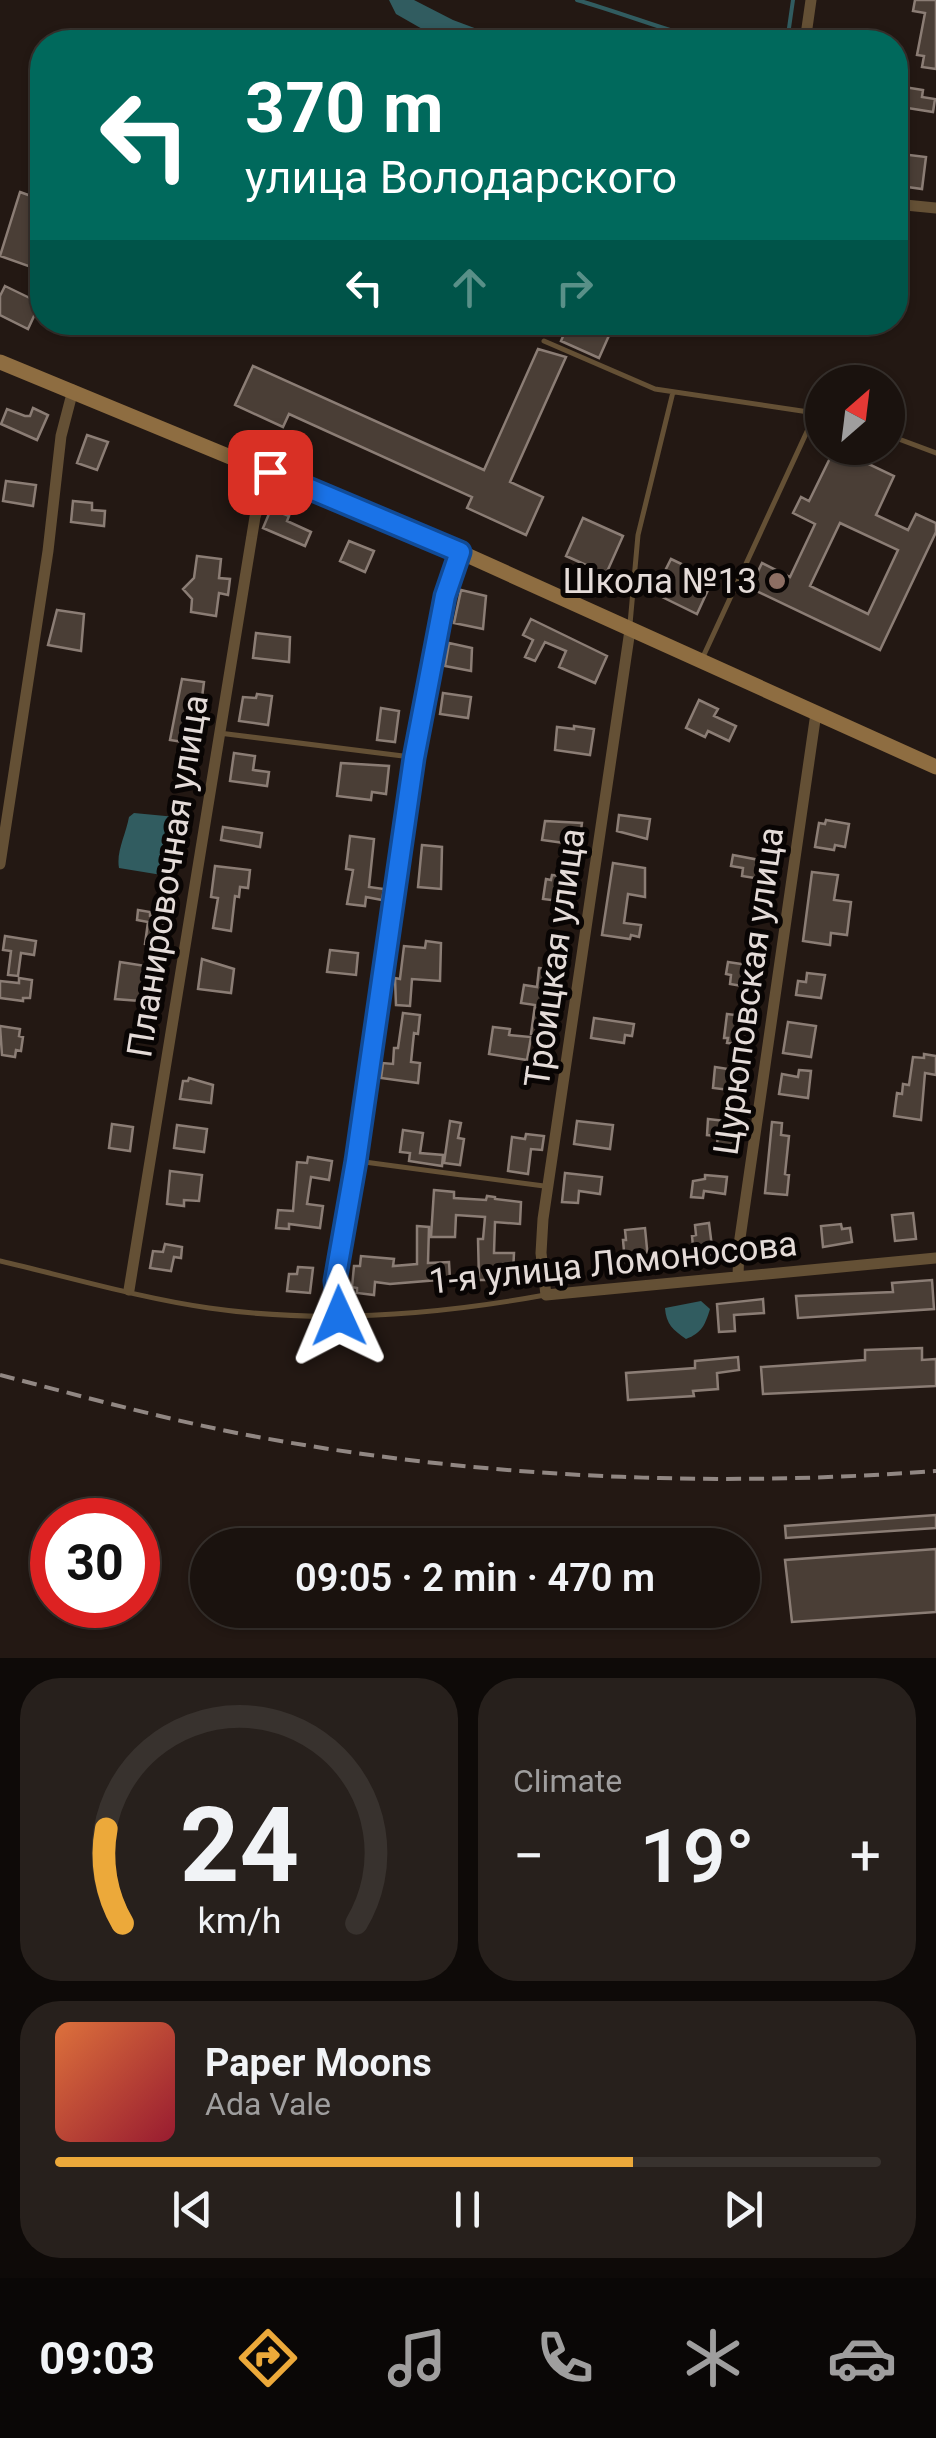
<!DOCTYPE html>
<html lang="en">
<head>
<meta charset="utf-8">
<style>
	body { margin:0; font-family:Roboto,sans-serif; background:#27201c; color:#f1f3f6; height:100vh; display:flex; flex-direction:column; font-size:38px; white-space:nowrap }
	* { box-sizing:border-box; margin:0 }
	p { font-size:32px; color:#9f9e9e }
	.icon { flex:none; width:55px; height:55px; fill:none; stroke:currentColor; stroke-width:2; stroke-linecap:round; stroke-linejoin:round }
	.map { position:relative; height:1658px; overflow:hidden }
	.drawer { display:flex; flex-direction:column; gap:20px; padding:20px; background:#0e0a08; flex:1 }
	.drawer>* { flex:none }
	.guide { position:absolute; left:30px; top:30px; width:878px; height:305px; border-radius:40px; box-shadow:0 2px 8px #0004,0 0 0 2px #38322e; background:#00695c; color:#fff; overflow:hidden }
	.needle { width:65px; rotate:28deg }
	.buttons { position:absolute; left:805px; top:365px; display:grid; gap:20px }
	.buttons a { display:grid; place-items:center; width:100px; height:100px; border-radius:50%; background:#1a120e; box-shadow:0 2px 8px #0004,0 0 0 2px #38322e; font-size:50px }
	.speed { position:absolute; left:30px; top:1498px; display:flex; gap:20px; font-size:50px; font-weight:700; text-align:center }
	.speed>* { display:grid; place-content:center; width:130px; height:130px; border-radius:50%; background:#1a120e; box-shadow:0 2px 8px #0004,0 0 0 2px #38322e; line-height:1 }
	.speed .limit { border:15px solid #d22; background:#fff; color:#111 }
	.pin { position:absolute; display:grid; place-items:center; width:85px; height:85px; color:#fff; margin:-42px; border-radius:20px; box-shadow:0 5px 15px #0006 }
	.me { position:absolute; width:110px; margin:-55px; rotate:359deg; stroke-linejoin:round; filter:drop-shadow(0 0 8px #0008) }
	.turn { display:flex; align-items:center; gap:35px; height:210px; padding:0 50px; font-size:45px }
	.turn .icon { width:130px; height:130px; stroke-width:2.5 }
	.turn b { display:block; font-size:70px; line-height:85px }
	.lanes { display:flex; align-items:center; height:95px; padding:0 50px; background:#0003; justify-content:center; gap:50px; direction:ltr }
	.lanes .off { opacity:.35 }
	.big { font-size:75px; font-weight:600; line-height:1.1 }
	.drawer .tile { flex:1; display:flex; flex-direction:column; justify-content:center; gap:15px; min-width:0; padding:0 35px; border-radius:40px; background:#27201c }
	.drawer .dial { align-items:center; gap:0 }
	.dial svg { height:260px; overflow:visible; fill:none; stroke:#38322e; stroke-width:7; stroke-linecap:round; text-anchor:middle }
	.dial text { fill:#f1f3f6; stroke:none }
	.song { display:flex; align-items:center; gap:30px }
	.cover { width:120px; height:120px; border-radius:15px; background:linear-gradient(135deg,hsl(20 70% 55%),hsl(350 70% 35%)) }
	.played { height:10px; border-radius:5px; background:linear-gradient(90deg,#eca93a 70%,#38322e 70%) }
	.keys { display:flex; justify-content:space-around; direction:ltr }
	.heat { display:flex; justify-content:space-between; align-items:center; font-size:55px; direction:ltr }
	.drawer .tiles { flex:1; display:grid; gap:20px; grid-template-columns:1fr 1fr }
	.tile:last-child { grid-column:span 2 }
	.trip { position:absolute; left:190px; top:1528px; width:570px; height:100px; border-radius:50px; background:#1a120e; box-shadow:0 2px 8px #0004,0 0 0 2px #38322e; font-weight:600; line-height:100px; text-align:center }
	.dock { display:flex; height:160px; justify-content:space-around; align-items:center; background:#0a0706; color:#9f9e9e }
	.dock .icon { width:70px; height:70px }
	.dock .current { color:#eca93a }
	.dock b { font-size:45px; color:#f1f3f6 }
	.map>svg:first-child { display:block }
	.water { fill:#315c60 }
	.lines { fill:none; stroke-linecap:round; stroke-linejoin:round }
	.stream { stroke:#315c60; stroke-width:4 }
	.building { fill:#4a3e36; stroke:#8b7d75; stroke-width:2.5; fill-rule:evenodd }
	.lane { stroke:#645035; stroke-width:5 }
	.street { stroke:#645035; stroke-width:11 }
	.secondary { stroke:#8e6d41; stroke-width:15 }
	.rail { stroke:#918783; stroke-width:4; stroke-dasharray:15 8; stroke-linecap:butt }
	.route-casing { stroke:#114b97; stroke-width:25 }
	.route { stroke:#1a73e8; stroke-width:18 }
	.education-dot { fill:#8d6e63; stroke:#090504; stroke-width:4 }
	.labels { text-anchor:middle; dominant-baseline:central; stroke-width:10; stroke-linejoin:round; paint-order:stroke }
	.poi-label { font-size:35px; fill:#e4dbd8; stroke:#090504; text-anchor:end }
	.street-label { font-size:35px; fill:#e4dbd8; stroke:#090504 }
</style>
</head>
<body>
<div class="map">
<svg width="936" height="1658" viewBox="0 0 936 1658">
	<rect width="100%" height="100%" fill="#231813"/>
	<!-- water -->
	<path class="water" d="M 389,0 L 414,0 L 453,20 L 512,42 L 445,42 L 396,14 Z
		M 134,813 L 176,817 L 183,822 C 179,842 184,857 174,877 L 119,868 C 116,852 126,834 129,817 Z
		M 701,1301 L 710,1309 C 705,1325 702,1333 686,1339 C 673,1330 666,1324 665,1308 Z"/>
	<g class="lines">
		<!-- stream -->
		<path class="stream" d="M 577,0 C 622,13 665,30 710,42
			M 787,42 L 793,0"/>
	</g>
	<!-- building -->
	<path class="building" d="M 915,0 L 936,0 L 936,69 L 922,67 L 924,56 L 917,55 L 925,13 L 913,11 Z
		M 904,87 L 923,90 L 922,97 L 935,99 L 933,112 L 901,107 Z
		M 901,154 L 926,157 L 922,189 L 900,186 L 901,180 L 897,180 Z
		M 20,192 L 42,200 L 42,236 L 31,267 L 0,256 Z
		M 5,286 L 40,303 L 28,329 L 0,315 L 0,296 Z
		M 569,322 L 615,322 L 599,358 L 561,341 Z
		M 538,349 L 566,357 L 510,482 L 543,497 L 526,535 L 467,508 L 472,497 L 289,414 L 283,427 L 235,405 L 253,366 L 484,470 Z
		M 33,408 L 48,415 L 37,440 L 1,424 L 7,409 L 25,416 L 30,416 Z
		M 87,435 L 108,442 L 97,470 L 77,463 Z
		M 835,448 L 894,476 L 876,515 L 908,530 L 916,514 L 936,523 L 936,532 L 880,650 L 750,588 L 762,563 L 790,577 L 815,524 L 793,513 L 801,497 L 809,501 ZM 840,523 L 898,550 L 868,614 L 810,586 Z
		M 6,481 L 36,485 L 33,506 L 3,501 Z
		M 73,501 L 92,503 L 92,510 L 105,511 L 104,526 L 71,522 Z
		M 271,509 L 289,516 L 287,521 L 311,532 L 305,546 L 263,528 Z
		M 583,518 L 623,536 L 606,574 L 566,556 Z
		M 349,541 L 374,551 L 365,572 L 340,561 Z
		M 197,556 L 221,559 L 219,578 L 230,579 L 228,595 L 219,593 L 216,616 L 191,612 L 192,599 L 183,589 L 194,578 Z
		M 671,559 L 713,579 L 697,614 L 654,593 Z
		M 461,590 L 486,596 L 483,629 L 454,623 Z
		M 57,610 L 84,614 L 81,651 L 48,645 Z
		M 531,619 L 607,656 L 595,683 L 559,667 L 566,651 L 545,642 L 535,661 L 525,657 L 533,640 L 523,635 Z
		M 256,633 L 290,637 L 289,662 L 253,658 Z
		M 449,643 L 472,648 L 471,671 L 445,666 Z
		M 182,679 L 204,682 L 196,744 L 170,740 Z
		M 443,693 L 471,697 L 468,718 L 440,714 Z
		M 257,694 L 272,696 L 268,725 L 239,721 L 243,697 L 256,698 Z
		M 699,700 L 718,709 L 714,716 L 736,726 L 729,741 L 708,731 L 705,737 L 686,728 Z
		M 381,708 L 399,711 L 395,742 L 377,740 Z
		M 574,726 L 594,729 L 590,755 L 555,750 L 557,727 L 574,729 Z
		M 234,753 L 255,756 L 253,770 L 269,772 L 267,786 L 230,781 Z
		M 341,763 L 389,766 L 386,794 L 372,792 L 371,800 L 337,796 Z
		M 619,815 L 650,819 L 647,839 L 617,831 Z
		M 826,820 L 849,824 L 845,847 L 835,845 L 834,850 L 815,847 L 819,823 L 825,824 Z
		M 545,821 L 582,823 L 579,845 L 542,840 Z
		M 223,827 L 262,833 L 260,847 L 221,840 Z
		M 350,836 L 374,839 L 369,887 L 384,889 L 382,900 L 366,897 L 365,906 L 347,904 L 353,870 L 346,869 Z
		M 422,845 L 442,847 L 441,889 L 418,887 Z
		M 733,855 L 770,862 L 767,880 L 742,876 L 743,868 L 731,866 Z
		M 613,863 L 645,868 L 645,897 L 628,894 L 624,923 L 641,925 L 639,937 L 631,935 L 630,939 L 602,935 Z
		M 215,866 L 250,870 L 248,888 L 240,887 L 239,897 L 235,896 L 231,931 L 213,928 L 218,898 L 211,897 Z
		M 812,872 L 838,875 L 834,900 L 851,902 L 847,935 L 831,933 L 830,945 L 803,941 Z
		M 552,875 L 571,877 L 571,896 L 568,896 L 568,902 L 543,899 L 546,879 L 551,880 Z
		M 138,910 L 150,912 L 150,916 L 164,918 L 160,946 L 145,944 L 148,922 L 137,920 Z
		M 5,936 L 36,941 L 34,955 L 21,953 L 18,976 L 8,975 L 11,951 L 3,950 Z
		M 426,941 L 441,943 L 440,981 L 412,979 L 410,1006 L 396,1005 L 395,978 L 400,979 L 404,946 L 425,948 Z
		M 330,950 L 358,953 L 356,975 L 327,972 Z
		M 202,959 L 234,969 L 231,993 L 198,989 Z
		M 120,962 L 152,967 L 151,975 L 157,976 L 153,1002 L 115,999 Z
		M 728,962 L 755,966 L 754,988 L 730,984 L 731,975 L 726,974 Z
		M 539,968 L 558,970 L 549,1036 L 531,1034 L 535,1005 L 521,1003 L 524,985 L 537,987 Z
		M 807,973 L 825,975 L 821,998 L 796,995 L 798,981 L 806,982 Z
		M 19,978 L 32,980 L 30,998 L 23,998 L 23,1001 L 0,998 L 0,981 L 19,983 Z
		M 403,1013 L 420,1015 L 418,1034 L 414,1033 L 411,1062 L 420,1063 L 418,1083 L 381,1078 L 383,1063 L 393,1064 L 394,1048 L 398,1048 Z
		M 727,1014 L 752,1017 L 749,1041 L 744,1040 L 744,1045 L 727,1043 L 728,1038 L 724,1038 Z
		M 594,1018 L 634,1024 L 632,1036 L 625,1035 L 624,1043 L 591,1038 Z
		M 788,1022 L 816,1026 L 811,1057 L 783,1053 Z
		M 0,1026 L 20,1029 L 19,1036 L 23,1037 L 21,1051 L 16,1050 L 15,1057 L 2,1055 Z
		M 493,1027 L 510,1029 L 509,1035 L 531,1037 L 527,1060 L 489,1054 Z
		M 924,1054 L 936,1056 L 936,1075 L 925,1073 L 921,1120 L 894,1116 L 897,1093 L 902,1094 L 903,1084 L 909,1085 L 913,1057 L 924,1058 Z
		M 715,1067 L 741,1071 L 739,1091 L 713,1088 Z
		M 799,1070 L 811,1071 L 808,1098 L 779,1094 L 782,1074 L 798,1077 Z
		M 189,1078 L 213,1085 L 211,1103 L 180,1099 L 183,1081 L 188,1081 Z
		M 708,1119 L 735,1122 L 732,1146 L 717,1144 L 718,1136 L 707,1135 Z
		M 450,1121 L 461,1123 L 458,1138 L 464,1139 L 460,1165 L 444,1163 Z
		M 577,1121 L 613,1125 L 610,1149 L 574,1144 Z
		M 772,1122 L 782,1123 L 781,1135 L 789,1136 L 785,1174 L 789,1175 L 787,1195 L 765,1193 Z
		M 112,1124 L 133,1127 L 130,1151 L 109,1148 Z
		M 177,1125 L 207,1129 L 204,1152 L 174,1148 Z
		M 403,1130 L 423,1133 L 420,1153 L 443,1155 L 442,1166 L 409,1161 L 410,1153 L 400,1152 Z
		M 526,1134 L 544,1136 L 542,1150 L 531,1149 L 528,1174 L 508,1171 L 512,1137 L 525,1139 Z
		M 308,1157 L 332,1161 L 329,1180 L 311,1177 L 307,1204 L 323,1206 L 320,1228 L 289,1224 L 289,1229 L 276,1228 L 278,1210 L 293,1211 L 297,1162 L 307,1163 Z
		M 170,1171 L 202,1175 L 199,1201 L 184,1200 L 184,1206 L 167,1204 Z
		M 565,1173 L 602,1177 L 600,1194 L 579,1191 L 578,1203 L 562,1202 Z
		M 705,1175 L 727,1177 L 725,1194 L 704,1191 L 703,1198 L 691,1197 L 693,1181 L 705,1179 Z
		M 434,1190 L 454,1192 L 454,1198 L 486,1200 L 487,1196 L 495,1197 L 495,1199 L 521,1202 L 520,1224 L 495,1222 L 494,1253 L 514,1253 L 513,1273 L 492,1272 L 492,1280 L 479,1280 L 478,1239 L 483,1239 L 485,1217 L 456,1215 L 455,1237 L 431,1237 Z
		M 913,1213 L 916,1239 L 895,1241 L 892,1215 Z
		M 709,1223 L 713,1255 L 694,1257 L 692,1236 L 696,1235 L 695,1225 Z
		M 841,1224 L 842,1229 L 850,1228 L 852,1242 L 823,1247 L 821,1226 Z
		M 417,1226 L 429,1227 L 428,1263 L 449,1262 L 450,1279 L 390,1284 L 375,1282 L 374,1295 L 357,1293 L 357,1288 L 352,1287 L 354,1266 L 360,1266 L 361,1256 L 394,1259 L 393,1266 L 417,1264 Z
		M 645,1228 L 648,1259 L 625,1262 L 623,1240 L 626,1240 L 625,1230 Z
		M 165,1244 L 182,1247 L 181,1258 L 174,1257 L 171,1271 L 150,1268 L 153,1251 L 163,1252 Z
		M 298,1267 L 313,1268 L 310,1293 L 287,1291 L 289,1274 L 297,1274 Z
		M 932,1280 L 934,1309 L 798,1318 L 796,1296 L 893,1292 L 892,1283 Z
		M 763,1299 L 764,1313 L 734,1315 L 735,1331 L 719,1332 L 717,1304 Z
		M 922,1348 L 922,1360 L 936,1359 L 936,1386 L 763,1394 L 761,1367 L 865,1360 L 865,1350 Z
		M 738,1357 L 739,1370 L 717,1373 L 718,1389 L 693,1391 L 694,1396 L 628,1400 L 626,1373 L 695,1368 L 695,1361 Z
		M 936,1515 L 936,1528 L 786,1538 L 785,1526 Z
		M 936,1549 L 936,1612 L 792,1622 L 785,1560 Z"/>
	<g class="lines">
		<!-- lane -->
		<path class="lane" d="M 544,341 L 655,389 L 822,414
			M 888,435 L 936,453
			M 630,624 L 638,535 L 673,392
			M 702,659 L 816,412
			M 219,733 L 411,757
			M 357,1161 L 544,1186
			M 0,1261 C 69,1277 139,1298 209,1308 C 320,1324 436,1315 545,1295"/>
		<!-- street -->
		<path class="street" d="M 805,42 L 811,0
			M 895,204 L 936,208
			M 630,630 L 543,1219 L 541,1253 L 546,1295 L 936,1258
			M 0,864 L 48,551 L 61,436 L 73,390
			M 738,1277 L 739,1245 L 816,713
			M 129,1290 L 255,517 L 270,472
			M 339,1316 L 335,1281 L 356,1161 L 414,758 L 445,596 L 460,552"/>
		<!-- secondary -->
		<path class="secondary" d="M 0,362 L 460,552 L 936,767"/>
		<!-- rail -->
		<path class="rail" d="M 0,1375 C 85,1397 171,1421 258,1437 C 481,1478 710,1488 936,1471"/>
	</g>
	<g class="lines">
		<!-- route casing -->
		<g class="route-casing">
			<path id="route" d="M 270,472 L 460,552 L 445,596 L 414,758 L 356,1161 L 335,1281 L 339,1316"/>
		</g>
		<!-- route -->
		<use href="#route" class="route"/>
	</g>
	<!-- markers -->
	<circle class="education-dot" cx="777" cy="581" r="10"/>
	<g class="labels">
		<!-- poi labels -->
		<g class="poi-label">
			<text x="757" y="581">Школа №13</text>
		</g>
		<!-- street labels -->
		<g class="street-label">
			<text transform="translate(168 876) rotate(-81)">Планировочная улица</text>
			<text transform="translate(555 958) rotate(-82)">Троицкая улица</text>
			<text transform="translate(749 991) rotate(-82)">Цурюповская улица</text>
			<text transform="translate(613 1263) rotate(-6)">1-я улица Ломоносова</text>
		</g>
	</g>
</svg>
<div class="buttons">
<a><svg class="needle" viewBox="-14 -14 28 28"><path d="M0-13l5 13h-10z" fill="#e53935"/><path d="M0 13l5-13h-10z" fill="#9f9e9e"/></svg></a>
</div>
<div class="speed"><div class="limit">30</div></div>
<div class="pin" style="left:270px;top:472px;background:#d93025"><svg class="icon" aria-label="arrive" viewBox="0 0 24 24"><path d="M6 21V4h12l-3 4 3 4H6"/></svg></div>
<svg class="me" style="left:339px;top:1316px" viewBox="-20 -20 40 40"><path d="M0-17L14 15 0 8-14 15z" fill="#1a73e8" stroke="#fff" stroke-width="4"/></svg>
<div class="trip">09:05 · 2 min · 470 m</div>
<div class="guide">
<div class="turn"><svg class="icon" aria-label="left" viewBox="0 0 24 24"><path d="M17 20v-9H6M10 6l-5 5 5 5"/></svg><div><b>370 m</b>улица Володарского</div></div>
<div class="lanes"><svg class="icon" aria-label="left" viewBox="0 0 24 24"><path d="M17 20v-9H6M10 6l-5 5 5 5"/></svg><svg class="icon off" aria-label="ahead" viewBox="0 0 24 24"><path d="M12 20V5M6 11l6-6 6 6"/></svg><svg class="icon off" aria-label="right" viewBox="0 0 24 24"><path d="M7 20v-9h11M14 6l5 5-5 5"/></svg></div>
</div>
</div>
<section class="drawer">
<div class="tiles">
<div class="tile dial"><svg viewBox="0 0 100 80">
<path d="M14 69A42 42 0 1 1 86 69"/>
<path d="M14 69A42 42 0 0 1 9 40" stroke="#eca93a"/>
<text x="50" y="56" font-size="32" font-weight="700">24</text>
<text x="50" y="72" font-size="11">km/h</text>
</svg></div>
<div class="tile"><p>Climate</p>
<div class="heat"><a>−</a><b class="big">19°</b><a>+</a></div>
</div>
<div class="tile">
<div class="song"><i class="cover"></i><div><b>Paper Moons</b><p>Ada Vale</p></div></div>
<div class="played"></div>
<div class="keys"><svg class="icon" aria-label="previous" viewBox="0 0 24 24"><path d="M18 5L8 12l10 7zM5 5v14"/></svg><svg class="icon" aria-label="pause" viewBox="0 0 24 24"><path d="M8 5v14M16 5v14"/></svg><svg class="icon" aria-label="next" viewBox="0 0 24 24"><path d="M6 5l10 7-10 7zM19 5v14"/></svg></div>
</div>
</div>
</section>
<nav class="dock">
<b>09:03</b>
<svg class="icon current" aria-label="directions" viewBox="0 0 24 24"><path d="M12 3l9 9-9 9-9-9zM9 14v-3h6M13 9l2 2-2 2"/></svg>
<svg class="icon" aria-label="music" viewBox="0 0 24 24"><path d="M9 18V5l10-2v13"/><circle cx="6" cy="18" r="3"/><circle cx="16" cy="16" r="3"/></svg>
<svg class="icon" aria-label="phone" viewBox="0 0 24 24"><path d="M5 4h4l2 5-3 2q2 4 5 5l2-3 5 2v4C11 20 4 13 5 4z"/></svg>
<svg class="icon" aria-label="climate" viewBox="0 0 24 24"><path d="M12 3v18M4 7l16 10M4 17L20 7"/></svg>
<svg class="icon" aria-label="car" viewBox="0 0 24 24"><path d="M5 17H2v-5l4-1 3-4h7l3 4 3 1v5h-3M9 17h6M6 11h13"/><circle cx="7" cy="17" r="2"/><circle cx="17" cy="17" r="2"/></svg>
</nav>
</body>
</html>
